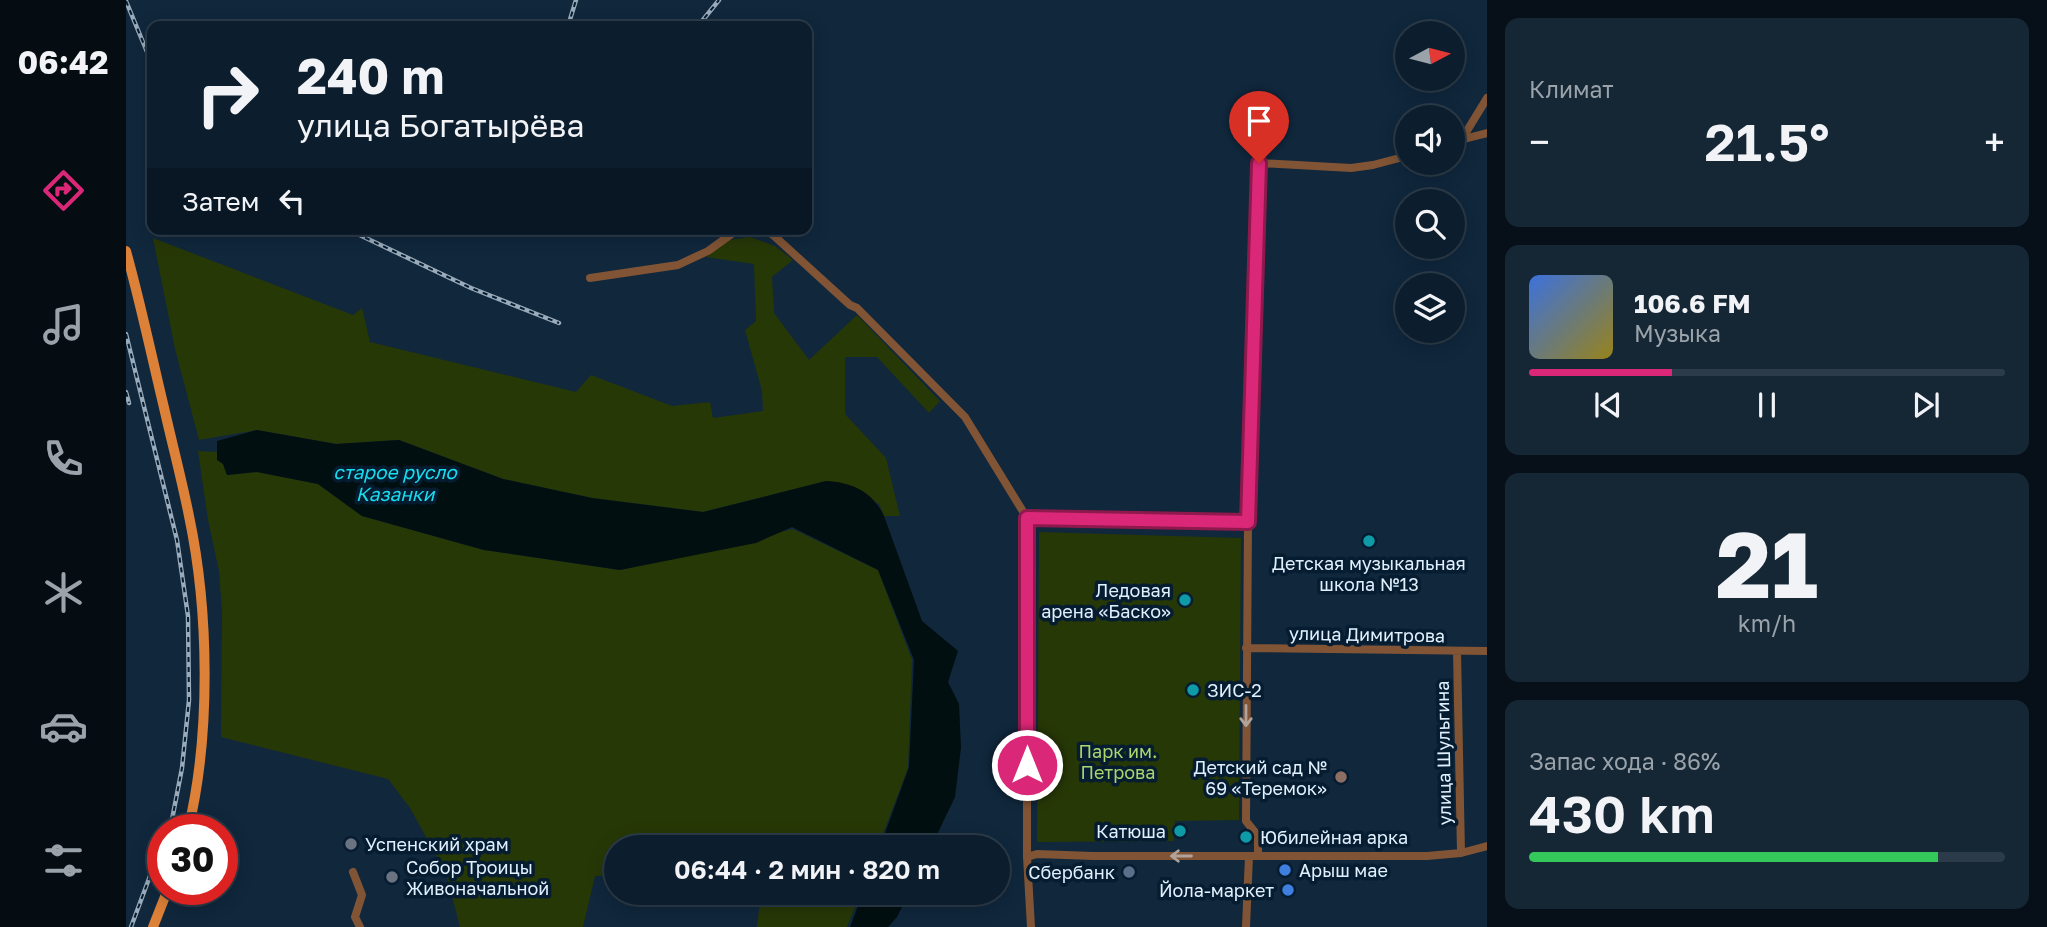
<!DOCTYPE html>
<html lang="ru">
<head>
<meta charset="utf-8">
<style>
	body { margin:0; font-family:"Golos Text",sans-serif; background:#152635; color:#f1f3f6; height:100vh; display:flex; flex-direction:column; font-size:26px; white-space:nowrap }
	* { box-sizing:border-box; margin:0 }
	p { font-size:23px; color:#9aa2aa }
	.icon { flex:none; width:38px; height:38px; fill:none; stroke:currentColor; stroke-width:2; stroke-linecap:round; stroke-linejoin:round }
	.map { position:relative; flex:1; overflow:hidden }
	.details { display:flex; flex-direction:column; gap:18px; padding:18px; background:#071019; width:560px }
	.details>* { flex:none }
	.banner { position:absolute; left:21px; top:21px; width:665px; height:214px; border-radius:14px; box-shadow:0 4px 18px #0003,0 0 0 2px #2c3b49; background:#0c1d2d; color:#f1f3f6; overflow:hidden }
	.needle { width:46px; rotate:83deg }
	.controls { position:absolute; left:1269px; top:21px; display:grid; gap:14px }
	.controls a { display:grid; place-items:center; width:70px; height:70px; border-radius:50%; background:#0c1d2d; box-shadow:0 4px 18px #0003,0 0 0 2px #2c3b49; font-size:35px }
	.speed { position:absolute; left:21px; top:814px; display:flex; gap:14px; font-size:35px; font-weight:700; text-align:center }
	.speed>* { display:grid; place-content:center; width:91px; height:91px; border-radius:50%; background:#0c1d2d; box-shadow:0 4px 18px #0003,0 0 0 2px #2c3b49; line-height:1 }
	.speed .limit { border:10px solid #d22; background:#fff; color:#111 }
	.pin { position:absolute; display:grid; place-items:center; width:60px; height:60px; color:#fff; margin:-72px -30px; border-radius:50% 50% 50% 0; rotate:-45deg; box-shadow:0 0 7px #0007 }
	.pin .icon { rotate:45deg }
	.me { position:absolute; width:77px; margin:-38px; rotate:0deg; stroke-linejoin:round; filter:drop-shadow(0 0 5px #0008) }
	.turn { display:flex; align-items:center; gap:24px; height:147px; padding:0 35px; font-size:32px }
	.turn .icon { width:91px; height:91px; stroke-width:2.5 }
	.turn b { display:block; font-size:49px; line-height:60px }
	.then { display:flex; align-items:center; height:66px; padding:0 35px; background:#0003; gap:14px; font-size:26px }
	.big { font-size:52px; font-weight:600; line-height:1.1 }
	.details .widget { flex:1; display:flex; flex-direction:column; justify-content:center; gap:10px; min-width:0; padding:0 24px; border-radius:14px; background:#152635 }
	.details .dial { align-items:center; gap:0 }
	.dial b { font-size:91px; line-height:1 }
	.song { display:flex; align-items:center; gap:21px }
	.cover { width:84px; height:84px; border-radius:10px; background:linear-gradient(135deg,hsl(220 70% 55%),hsl(50 70% 35%)) }
	.played { height:7px; border-radius:4px; background:linear-gradient(90deg,#db2777 30%,#2c3b49 30%) }
	.keys { display:flex; justify-content:space-around; direction:ltr }
	.heat { display:flex; justify-content:space-between; align-items:center; font-size:38px; direction:ltr }
	.charge { height:10px; border-radius:5px; background:linear-gradient(90deg,#34c759 86%,#2c3b49 0) }
	.trip { position:absolute; left:478px; top:835px; width:406px; height:70px; border-radius:35px; background:#0c1d2d; box-shadow:0 4px 18px #0003,0 0 0 2px #2c3b49; font-weight:600; line-height:70px; text-align:center }
	main { display:flex; flex:1; min-height:0 }
	.tabs { display:flex; flex-direction:column; width:126px; justify-content:space-around; align-items:center; background:#050c12; color:#9aa2aa }
	.tabs .icon { width:49px; height:49px }
	.tabs .current { color:#db2777 }
	.tabs b { font-size:32px; color:#f1f3f6 }
	.map>svg:first-child { display:block }
	.green { fill:#273807 }
	.water { fill:#020f11 }
	.lines { fill:none; stroke-linecap:round; stroke-linejoin:round }
	.minor { stroke:#815435; stroke-width:8 }
	.major { stroke:#dd8038; stroke-width:10 }
	.rail-casing { stroke:#99abbb; stroke-width:4.5 }
	.rail { stroke:#061d31; stroke-width:2; stroke-dasharray:5; stroke-linecap:butt }
	.oneway { stroke:#b1a29a }
	.route-casing { stroke:#8e194d; stroke-width:18 }
	.route { stroke:#db2777; stroke-width:12 }
	.culture-dot { fill:#0f9aa8; stroke:#061d31; stroke-width:2.5 }
	.education-dot { fill:#8d6e63; stroke:#061d31; stroke-width:2.5 }
	.worship-dot { fill:#6b7280; stroke:#061d31; stroke-width:2.5 }
	.shop-dot { fill:#3f7fe0; stroke:#061d31; stroke-width:2.5 }
	.service-dot { fill:#5c6f8a; stroke:#061d31; stroke-width:2.5 }
	.labels { text-anchor:middle; dominant-baseline:central; stroke-width:7; stroke-linejoin:round; paint-order:stroke }
	.poi-label { font-size:18px; fill:#e1f0fe; stroke:#061d31; text-anchor:end }
	.street-label { font-size:18px; fill:#e1f0fe; stroke:#061d31 }
	.park-label { font-size:18px; fill:#abd56f; stroke:#061d31 }
	.water-label { font-size:19px; font-style:italic; fill:#18ddef; stroke:#061d31 }
</style>
</head>
<body>
<main>
<nav class="tabs">
<b>06:42</b>
<svg class="icon current" aria-label="directions" viewBox="0 0 24 24"><path d="M12 3l9 9-9 9-9-9zM9 14v-3h6M13 9l2 2-2 2"/></svg>
<svg class="icon" aria-label="music" viewBox="0 0 24 24"><path d="M9 18V5l10-2v13"/><circle cx="6" cy="18" r="3"/><circle cx="16" cy="16" r="3"/></svg>
<svg class="icon" aria-label="phone" viewBox="0 0 24 24"><path d="M5 4h4l2 5-3 2q2 4 5 5l2-3 5 2v4C11 20 4 13 5 4z"/></svg>
<svg class="icon" aria-label="climate" viewBox="0 0 24 24"><path d="M12 3v18M4 7l16 10M4 17L20 7"/></svg>
<svg class="icon" aria-label="car" viewBox="0 0 24 24"><path d="M5 17H2v-5l4-1 3-4h7l3 4 3 1v5h-3M9 17h6M6 11h13"/><circle cx="7" cy="17" r="2"/><circle cx="17" cy="17" r="2"/></svg>
<svg class="icon" aria-label="filters" viewBox="0 0 24 24"><path d="M4 7h16M4 17h16"/><circle cx="9" cy="7" r="2"/><circle cx="15" cy="17" r="2"/></svg>
</nav>
<div class="map">
<svg width="1361" height="927" viewBox="0 0 1361 927">
	<rect width="100%" height="100%" fill="#10273c"/>
	<!-- green -->
	<path class="green" d="M 624,237 L 649,246 L 667,260 L 646,277 L 648,313 L 683,360 L 731,315 L 814,401 L 803,413 L 751,357 L 719,357 L 719,414 L 760,458 L 774,516 L 758,516 L 753,504 L 700,481 L 577,512 L 466,498 L 377,479 L 273,440 L 210,444 L 131,430 L 73,440 L 49,349 L 27,238 L 227,315 L 236,308 L 244,342 L 450,392 L 465,375 L 546,406 L 584,402 L 587,418 L 637,411 L 636,391 L 619,330 L 630,321 L 628,264 L 580,257 L 603,240 Z
		M 72,451 L 92,452 L 91,456 L 97,464 L 101,475 L 131,472 L 192,484 L 236,516 L 358,550 L 494,570 L 667,529 L 752,570 L 786,660 L 782,768 L 752,847 L 572,847 L 556,839 L 551,847 L 490,847 L 490,875 L 469,876 L 457,927 L 334,927 L 320,873 L 284,808 L 262,779 L 95,737 L 96,612 L 93,571 L 82,520 Z
		M 913,532 L 1115,538 L 1113,820 L 1049,821 L 1048,841 L 911,842 Z
		M 635,893 L 635,892 L 735,893 L 721,927 L 631,927 Z"/>
	<!-- water -->
	<path class="water" d="M 131,430 L 210,444 L 273,440 L 377,479 L 466,498 L 577,512 L 700,481 C 726,482 747,492 758,516 L 796,621 L 832,651 L 822,682 L 833,704 L 835,748 L 829,797 L 805,847 L 754,847 L 783,767 L 788,660 L 752,570 L 666,527 L 630,543 L 494,570 L 358,550 L 236,516 L 192,484 L 131,472 L 101,475 L 97,464 L 91,460 L 91,441 Z
		M 737,893 L 737,892 L 783,893 L 771,917 L 762,927 L 724,927 Z"/>
	<g class="lines">
		<!-- minor -->
		<path class="minor" d="M 1336,139 L 1361,98
			M 1326,142 L 1361,133
			M 464,278 L 552,265 L 582,251 L 607,233 L 628,229 L 646,234 L 724,305 L 731,308 L 839,417 L 901,518
			M 901,518 L 901,857 L 905,927
			M 901,518 L 1122,522
			M 1120,648 L 1361,651
			M 1331,651 L 1335,853
			M 1132,856 L 1132,836 L 1120,821 L 1122,522 L 1133,163 L 1225,168 L 1247,165 L 1281,156
			M 901,857 L 911,854 L 967,856 L 1301,856 L 1335,853 L 1361,846
			M 227,872 L 236,895 L 229,917 L 234,927
			M 1120,927 L 1123,856"/>
		<!-- major -->
		<path class="major" d="M 0,251 C 15,305 26,358 39,412 C 47,447 56,481 63,516 C 83,611 85,735 62,830
			M 27,927 L 42,889"/>
		<!-- rail casing -->
		<g class="rail-casing">
			<path id="rail" d="M 0,1 L 26,64
				M 442,26 L 450,0
				M 572,26 L 593,0
				M 221,229 L 345,288 L 433,323
				M 0,334 L 51,540 L 62,616 L 63,700 L 56,768 L 44,830
				M 0,392 L 3,403
				M 5,927 L 37,841"/>
		</g>
		<!-- rail -->
		<use href="#rail" class="rail"/>
	</g>
	<!-- one-way arrows -->
	<defs><path id="oneway-shaft" d="M-6 0H5M1.5-3L5.5 0L1.5 3" fill="none" stroke-width="1.6" stroke-linecap="round" stroke-linejoin="round" transform="scale(1.75)"/></defs>
	<g class="oneway">
		<use href="#oneway-shaft" transform="translate(1120 716) rotate(90)"/>
		<use href="#oneway-shaft" transform="translate(1055 856) rotate(-180)"/>
	</g>
	<g class="lines">
		<!-- route casing -->
		<g class="route-casing">
			<path id="route" d="M 901,765 L 901,518 L 1122,522 L 1133,163"/>
		</g>
		<!-- route -->
		<use href="#route" class="route"/>
	</g>
	<!-- markers -->
	<g class="culture-dot">
		<circle cx="1243" cy="541" r="7"/>
		<circle cx="1059" cy="600" r="7"/>
		<circle cx="1067" cy="690" r="7"/>
		<circle cx="1054" cy="831" r="7"/>
		<circle cx="1120" cy="837" r="7"/>
	</g>
	<circle class="education-dot" cx="1215" cy="777" r="7"/>
	<g class="worship-dot">
		<circle cx="225" cy="844" r="7"/>
		<circle cx="266" cy="877" r="7"/>
	</g>
	<g class="shop-dot">
		<circle cx="1159" cy="870" r="7"/>
		<circle cx="1162" cy="890" r="7"/>
	</g>
	<circle class="service-dot" cx="1003" cy="872" r="7"/>
	<g class="labels">
		<!-- poi labels -->
		<g class="poi-label">
			<text x="1243" y="563" text-anchor="middle">Детская музыкальная<tspan x="1243" dy="21">школа №13</tspan></text>
			<text x="1045" y="590">Ледовая<tspan x="1045" dy="21">арена «Баско»</tspan></text>
			<text x="1081" y="690" text-anchor="start">ЗИС-2</text>
			<text x="1201" y="767">Детский сад №<tspan x="1201" dy="21">69 «Теремок»</tspan></text>
			<text x="1040" y="831">Катюша</text>
			<text x="1134" y="837" text-anchor="start">Юбилейная арка</text>
			<text x="239" y="844" text-anchor="start">Успенский храм</text>
			<text x="280" y="867" text-anchor="start">Собор Троицы<tspan x="280" dy="21">Живоначальной</tspan></text>
			<text x="1173" y="870" text-anchor="start">Арыш мае</text>
			<text x="989" y="872">Сбербанк</text>
			<text x="1148" y="890">Йола-маркет</text>
		</g>
		<!-- street labels -->
		<g class="street-label">
			<text transform="translate(1241 634) rotate(1)">улица Димитрова</text>
			<text transform="translate(1317 753) rotate(-91)">улица Шульгина</text>
		</g>
		<!-- park labels -->
		<g class="park-label">
			<text x="992" y="751">Парк им.<tspan x="992" dy="21">Петрова</tspan></text>
		</g>
		<!-- water labels -->
		<g class="water-label">
			<text x="269" y="471">старое русло<tspan x="269" dy="22">Казанки</tspan></text>
		</g>
	</g>
</svg>
<div class="controls">
<a><svg class="needle" viewBox="-14 -14 28 28"><path d="M0-13l5 13h-10z" fill="#e53935"/><path d="M0 13l5-13h-10z" fill="#9aa2aa"/></svg></a>
<a><svg class="icon" aria-label="sound" viewBox="0 0 24 24"><path d="M4 9h4l5-4v14l-5-4H4zM17 9q2 3 0 6"/></svg></a>
<a><svg class="icon" aria-label="search" viewBox="0 0 24 24"><circle cx="10" cy="10" r="6"/><path d="M15 15l6 6"/></svg></a>
<a><svg class="icon" aria-label="layers" viewBox="0 0 24 24"><path d="M12 4l9 5-9 5-9-5zM3 14l9 5 9-5"/></svg></a>
</div>
<div class="speed"><div class="limit">30</div></div>
<div class="pin" style="left:1133px;top:163px;background:#d93025"><svg class="icon" aria-label="arrive" viewBox="0 0 24 24"><path d="M6 21V4h12l-3 4 3 4H6"/></svg></div>
<svg class="me" style="left:901px;top:765px" viewBox="-20 -20 40 40"><circle r="17" fill="#db2777" stroke="#fff" stroke-width="3"/><path d="M0-11L8 9 0 5-8 9z" fill="#fff"/></svg>
<div class="trip">06:44 · 2 мин · 820 m</div>
<div class="banner">
<div class="turn"><svg class="icon" aria-label="right" viewBox="0 0 24 24"><path d="M7 20v-9h11M14 6l5 5-5 5"/></svg><div><b>240 m</b>улица Богатырёва</div></div>
<div class="then">Затем<svg class="icon" aria-label="left" viewBox="0 0 24 24"><path d="M17 20v-9H6M10 6l-5 5 5 5"/></svg></div>
</div>
</div>
<section class="details">
<div class="widget"><p>Климат</p>
<div class="heat"><a>−</a><b class="big">21.5°</b><a>+</a></div>
</div>
<div class="widget">
<div class="song"><i class="cover"></i><div><b>106.6 FM</b><p>Музыка</p></div></div>
<div class="played"></div>
<div class="keys"><svg class="icon" aria-label="previous" viewBox="0 0 24 24"><path d="M18 5L8 12l10 7zM5 5v14"/></svg><svg class="icon" aria-label="pause" viewBox="0 0 24 24"><path d="M8 5v14M16 5v14"/></svg><svg class="icon" aria-label="next" viewBox="0 0 24 24"><path d="M6 5l10 7-10 7zM19 5v14"/></svg></div>
</div>
<div class="widget dial"><b>21</b><p>km/h</p></div>
<div class="widget"><p>Запас хода · 86%</p><b class="big">430 km</b><div class="charge"></div></div>
</section>
</main>
</body>
</html>
